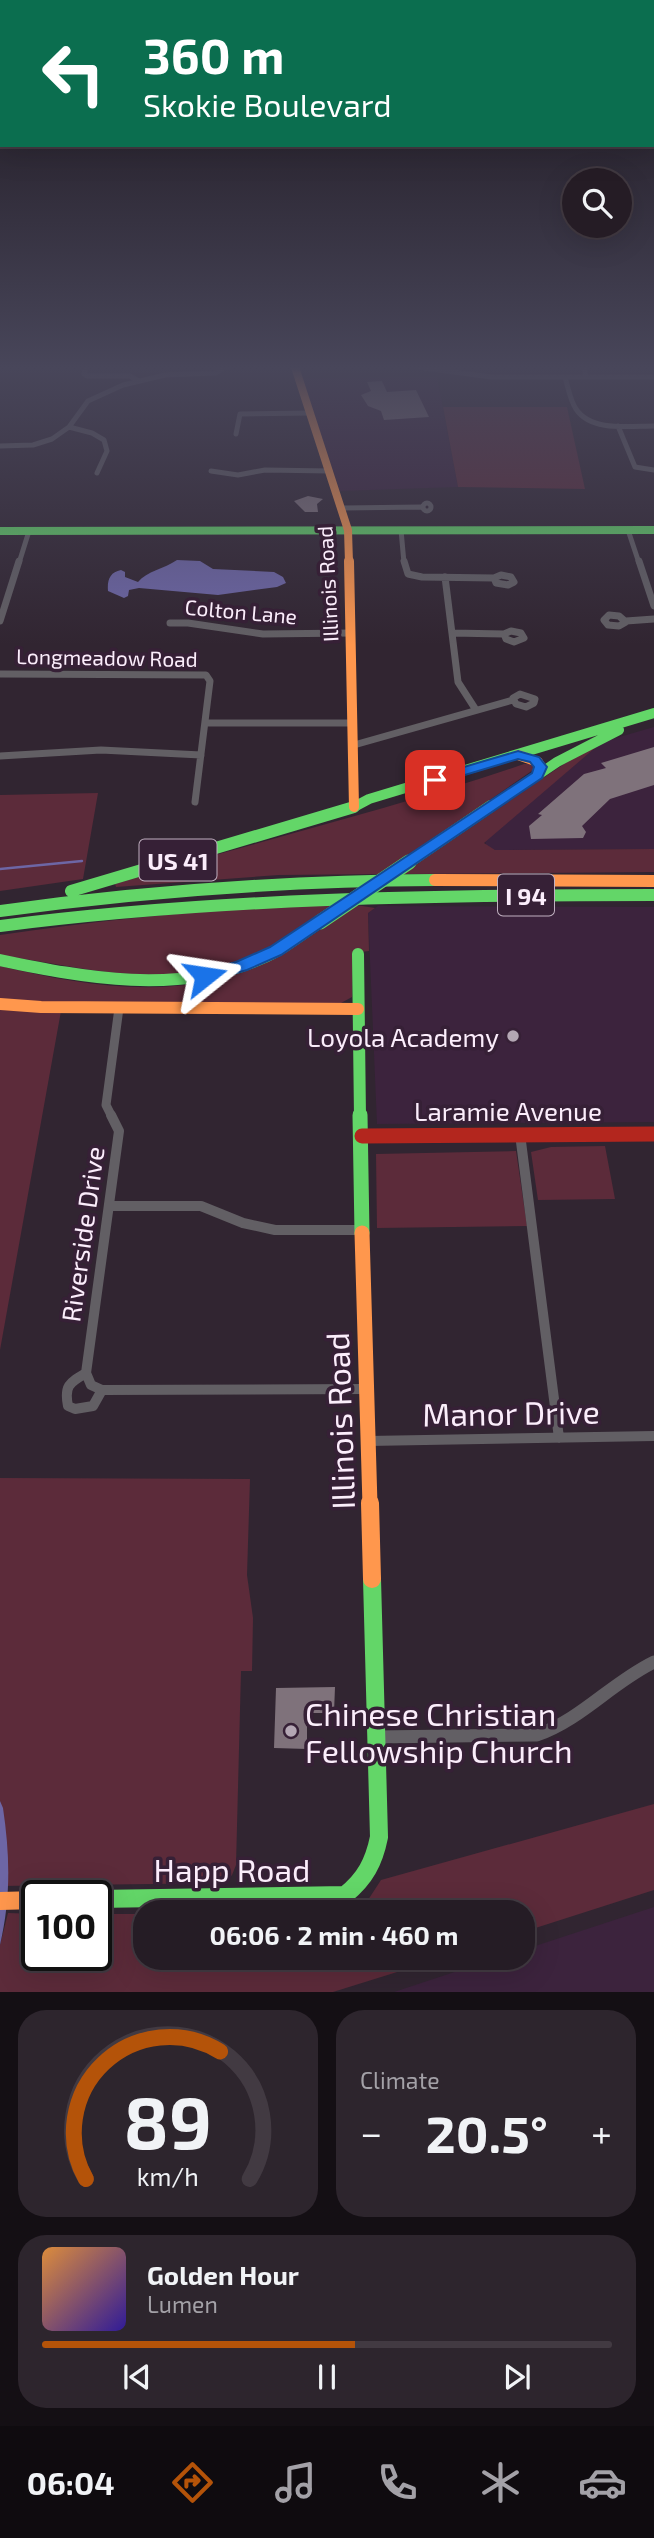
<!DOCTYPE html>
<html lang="en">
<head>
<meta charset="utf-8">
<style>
	body { margin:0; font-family:"Exo 2",sans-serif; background:#2d252d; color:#f1f3f6; height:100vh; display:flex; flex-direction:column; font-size:26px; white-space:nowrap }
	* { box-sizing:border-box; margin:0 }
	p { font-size:23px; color:#a3a1a7 }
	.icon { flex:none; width:38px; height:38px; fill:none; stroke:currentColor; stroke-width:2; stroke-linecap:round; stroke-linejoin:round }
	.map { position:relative; height:1992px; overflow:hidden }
	.sheet { display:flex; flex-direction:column; gap:18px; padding:18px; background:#140f14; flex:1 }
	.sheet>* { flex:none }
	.hud { position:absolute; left:0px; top:0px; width:654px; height:147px; box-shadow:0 7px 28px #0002,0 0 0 2px #423a42; background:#0b6e4f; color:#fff; overflow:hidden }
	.controls { position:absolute; left:562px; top:168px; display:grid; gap:14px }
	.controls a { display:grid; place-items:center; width:70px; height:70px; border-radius:50%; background:#251c25; box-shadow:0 7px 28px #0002,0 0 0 2px #423a42; font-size:35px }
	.speed { position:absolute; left:21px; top:1880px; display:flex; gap:14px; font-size:35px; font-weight:700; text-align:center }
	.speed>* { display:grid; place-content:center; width:91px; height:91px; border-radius:50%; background:#251c25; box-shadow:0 7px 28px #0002,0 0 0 2px #423a42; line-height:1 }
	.speed .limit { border:4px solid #111; border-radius:10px; background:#fff; color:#111 }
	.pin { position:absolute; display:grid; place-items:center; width:60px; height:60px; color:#fff; margin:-30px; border-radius:14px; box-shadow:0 4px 10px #0006 }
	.me { position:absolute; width:77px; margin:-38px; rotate:75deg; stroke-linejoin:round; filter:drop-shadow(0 0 5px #0008) }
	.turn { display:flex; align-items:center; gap:24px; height:147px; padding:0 28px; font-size:32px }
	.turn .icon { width:91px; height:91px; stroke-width:2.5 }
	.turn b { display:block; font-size:49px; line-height:60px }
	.big { font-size:52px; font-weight:700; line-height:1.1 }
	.sheet .widget { flex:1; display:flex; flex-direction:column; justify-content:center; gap:10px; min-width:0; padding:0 24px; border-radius:28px; background:#2d252d }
	.sheet .dial { align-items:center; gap:0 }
	.dial svg { height:182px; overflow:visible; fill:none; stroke:#423a42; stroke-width:7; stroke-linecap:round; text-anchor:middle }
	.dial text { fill:#f1f3f6; stroke:none }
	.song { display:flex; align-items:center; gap:21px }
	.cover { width:84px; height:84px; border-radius:10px; background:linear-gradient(135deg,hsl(30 70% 55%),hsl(250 70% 35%)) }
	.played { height:7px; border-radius:4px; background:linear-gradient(90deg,#b45309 55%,#423a42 55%) }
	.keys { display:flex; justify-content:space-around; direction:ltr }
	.heat { display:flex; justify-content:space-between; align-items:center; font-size:38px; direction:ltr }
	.sheet .tiles { flex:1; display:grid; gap:18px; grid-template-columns:1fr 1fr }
	.widget:last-child { grid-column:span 2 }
	.trip { position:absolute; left:133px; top:1900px; width:402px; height:70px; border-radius:28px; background:#251c25; box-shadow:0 7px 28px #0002,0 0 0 2px #423a42; font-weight:700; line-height:70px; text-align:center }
	.dock { display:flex; height:112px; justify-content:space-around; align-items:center; background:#0f0b0f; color:#a3a1a7 }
	.dock .icon { width:49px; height:49px }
	.dock .on { color:#b45309 }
	.dock b { font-size:32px; color:#f1f3f6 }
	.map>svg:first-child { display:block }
	.built { fill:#3c233d }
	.green { fill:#5c2b3a }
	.water { fill:#6d66a5 }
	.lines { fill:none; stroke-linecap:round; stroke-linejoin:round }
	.stream { stroke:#6d66a5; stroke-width:2.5 }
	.building { fill:#7f727b }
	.street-far4 { stroke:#625f64; stroke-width:5 }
	.street-far3 { stroke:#625f64; stroke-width:7 }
	.street-far2 { stroke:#625f64; stroke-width:9 }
	.street-far1 { stroke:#625f64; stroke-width:10 }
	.street { stroke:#625f64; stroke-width:13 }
	.fast-far4 { stroke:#63d668; stroke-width:8 }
	.fast-far3 { stroke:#63d668; stroke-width:10 }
	.fast-far2 { stroke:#63d668; stroke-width:12 }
	.fast-far1 { stroke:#63d668; stroke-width:15 }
	.fast { stroke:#63d668; stroke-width:18 }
	.slow-far4 { stroke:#ff974d; stroke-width:8 }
	.slow-far3 { stroke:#ff974d; stroke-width:10 }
	.slow-far2 { stroke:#ff974d; stroke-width:12 }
	.slow-far1 { stroke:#ff974d; stroke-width:15 }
	.slow { stroke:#ff974d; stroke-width:18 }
	.jam { stroke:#b3261e; stroke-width:15 }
	.fast-bridge { stroke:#63d668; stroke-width:15 }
	.route { fill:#1a73e8; stroke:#114b97; stroke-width:2 }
	.poi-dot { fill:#b4a7b4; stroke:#362036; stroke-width:2.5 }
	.labels { text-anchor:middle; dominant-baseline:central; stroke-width:7; stroke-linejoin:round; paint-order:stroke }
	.far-street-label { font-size:21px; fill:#fbedfb; stroke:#362036 }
	.shield { fill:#362036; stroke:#c0b0c0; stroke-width:2 }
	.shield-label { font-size:24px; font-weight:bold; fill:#fbedfb }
	.poi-label { font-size:26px; fill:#fbedfb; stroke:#362036; text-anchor:end }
	.street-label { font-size:26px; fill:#fbedfb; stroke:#362036 }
	.near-street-label { font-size:32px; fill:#fbedfb; stroke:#362036 }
	.near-poi-label { font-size:32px; fill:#fbedfb; stroke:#362036; text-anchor:start }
</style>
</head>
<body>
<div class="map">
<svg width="654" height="1992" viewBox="0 0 654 1992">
	<rect width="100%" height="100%" fill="#312531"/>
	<!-- built -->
	<path class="built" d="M 437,377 L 458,487 L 340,491 L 302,378 Z
		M 654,727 L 654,849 L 495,850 L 486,846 L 485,840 L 602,742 Z
		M 378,906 L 654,907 L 654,1122 L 377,1124 L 368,913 Z
		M 654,1907 L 654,1992 L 394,1992 L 497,1958 L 523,1958 L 523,1950 Z"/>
	<!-- green -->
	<path class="green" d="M 443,407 L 567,407 L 585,489 L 458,487 Z
		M 602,742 L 484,843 L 495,850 L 654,849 L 654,872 L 402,874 L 589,747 Z
		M 524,764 L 534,764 L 533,770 L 383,874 L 279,875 L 116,887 L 115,884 C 251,843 389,810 524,764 Z
		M 98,793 L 83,879 L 0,891 L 0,795 Z
		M 338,904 C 313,920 288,939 261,952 C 172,993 92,969 0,955 L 0,935 C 112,918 224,908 338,904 Z
		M 356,905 L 375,908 L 368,913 L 369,951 L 353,953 L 352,997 L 341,1003 L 46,1003 L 0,1000 L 0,966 C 83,986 174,1001 256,967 C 292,952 324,926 356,905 Z
		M 0,1010 L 61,1011 L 0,1350 Z
		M 605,1146 L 615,1199 L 538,1200 L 531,1152 L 551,1147 Z
		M 516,1151 L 527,1226 L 377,1228 L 376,1154 Z
		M 0,1478 L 250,1479 L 247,1575 L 253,1618 L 252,1671 L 241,1671 L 236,1865 L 232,1875 L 224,1883 L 0,1886 Z
		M 654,1804 L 654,1890 L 523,1932 L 523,1913 L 346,1913 L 368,1900 L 381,1880 Z
		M 8,1913 L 37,1914 L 37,1955 L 96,1955 L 96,1914 L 145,1914 L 145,1958 L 442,1958 L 333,1992 L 0,1992 L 0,1945 Z"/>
	<!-- water -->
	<path class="water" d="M 177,560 L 200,561 L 213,569 L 274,572 L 283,577 L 286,583 L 277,587 L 218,595 L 139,588 L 129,590 L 128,596 L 124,598 L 108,591 C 107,580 110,572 121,570 L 125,572 L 125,577 L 138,582 C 147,571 164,569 177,560 Z
		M 0,1801 L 3,1808 C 10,1855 11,1898 0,1945 Z"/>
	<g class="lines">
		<!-- stream -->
		<path class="stream" d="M 0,869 L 82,861"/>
	</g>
	<!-- building -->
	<path class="building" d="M 382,381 L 387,392 L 416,390 L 429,417 L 384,420 L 381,411 L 368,406 L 361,395 L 371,391 L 367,382 Z
		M 308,496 L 323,499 L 317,504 L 318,512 L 305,512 L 294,501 Z
		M 654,747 L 654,785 L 610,799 L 582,826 L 586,832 L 583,838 L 531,839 L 529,826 L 542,815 L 538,814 L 584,774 L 606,768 L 601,763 Z
		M 335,1687 L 334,1713 L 307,1713 L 307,1749 L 274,1748 L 276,1688 Z"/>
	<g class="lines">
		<!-- street-far4 -->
		<path class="street-far4" d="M 86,367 L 84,374 L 87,376 L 130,376 L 137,380
			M 417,367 L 491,377 L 654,377
			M 584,367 L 586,377
			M 565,377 C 568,387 570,400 576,409 C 591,432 630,426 654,426
			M 618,426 L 635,467 L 654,470
			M 69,427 L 92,433 L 104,440 L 107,451 L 97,473
			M 236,434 L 240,414 L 311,413
			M 0,446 L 33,445 L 52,439 L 69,427 L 88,401 L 123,385 L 165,375 L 216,373 L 225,367
			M 211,471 L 238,475 L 265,470 L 330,471
			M423 507a4 4 0 1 1 8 0a4 4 0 1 1-8 0Z
			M 343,508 L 421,507
			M 401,530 L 404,563
			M 628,530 L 639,563
			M 19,563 L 29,531"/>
		<!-- street-far3 -->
		<path class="street-far3" d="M 404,561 L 408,574 L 422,577 L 494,578
			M 639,561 L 654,606
			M 501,575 L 511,577 L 514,582 L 508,585 L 496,583 L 494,578 Z
			M 445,577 L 458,682 L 476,710
			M 609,615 L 619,616 L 626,622 L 619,626 L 608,625 L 604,620 Z
			M 0,621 L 19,561
			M 626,621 L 654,619
			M 170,623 L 188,623 L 263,634 L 351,633
			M 511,631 L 521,633 L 524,638 L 514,642 L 506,639 L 504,634 Z
			M 452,633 L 504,634
			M 0,674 L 206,675 L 210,681 L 195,802
			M 520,694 L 535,699 L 534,703 L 526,707 L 516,704 L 513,698 Z
			M 206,723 L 353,723
			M 354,745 L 513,700
			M 0,756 L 101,750 L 201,755"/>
		<!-- street-far2 -->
		<path class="street-far2" d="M 112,1117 L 106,1105 L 119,1008"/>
		<!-- street-far1 -->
		<path class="street-far1" d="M 111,1115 L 119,1131 L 86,1373 L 91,1385 L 102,1390 L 366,1389
			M 520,1134 L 559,1438
			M 110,1206 L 201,1206 L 243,1223 L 275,1230 L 362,1230
			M 86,1373 C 69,1383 64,1386 68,1406 L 75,1409 L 93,1406 L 102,1390
			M 368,1441 L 654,1436"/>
		<!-- street -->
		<path class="street" d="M 376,1737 L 537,1735 C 582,1719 611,1683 654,1662"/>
		<!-- fast-far4 -->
		<path class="fast-far4" d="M 0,531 L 654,530"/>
		<!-- fast-far3 -->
		<path class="fast-far3" d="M 354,807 L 369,799 L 654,713
			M 350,808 L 354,807
			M 489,808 L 557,762 L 619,730"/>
		<!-- fast-far2 -->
		<path class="fast-far2" d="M 409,862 L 491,806
			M 71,891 L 354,807
			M 0,911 C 145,891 289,881 435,880
			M 0,926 C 218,898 435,895 654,895
			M 358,954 L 360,1117
			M 0,960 C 86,978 177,995 260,959 C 282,950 301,935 320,922"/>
		<!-- fast-far1 -->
		<path class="fast-far1" d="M 360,1115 L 362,1233"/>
		<!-- fast -->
		<path class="fast" d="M 96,1899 L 345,1895 C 365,1879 374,1862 379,1837 L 372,1579"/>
		<!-- slow-far4 -->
		<path class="slow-far4" d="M 295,367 L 348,530 L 349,563"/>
		<!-- slow-far3 -->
		<path class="slow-far3" d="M 349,561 L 354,807
			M 518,755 L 538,762 L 541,767 L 538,775"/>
		<!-- slow-far2 -->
		<path class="slow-far2" d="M 435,880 L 654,881
			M 0,1004 L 41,1007 L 358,1009"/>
		<!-- slow-far1 -->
		<path class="slow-far1" d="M 362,1233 L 370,1505"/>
		<!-- slow -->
		<path class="slow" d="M 370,1503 L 372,1579
			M 0,1901 L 37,1900"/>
		<!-- jam -->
		<path class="jam" d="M 362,1136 L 654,1134"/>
		<!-- fast-bridge -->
		<path class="fast-bridge" d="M 320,922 L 409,862"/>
	</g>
	<!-- sky -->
	<linearGradient id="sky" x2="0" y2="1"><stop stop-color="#1b141b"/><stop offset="0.57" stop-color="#48465a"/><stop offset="1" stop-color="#48465a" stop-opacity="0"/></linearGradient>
	<rect width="654" height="645" fill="url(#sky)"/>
	<!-- route -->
	<path class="route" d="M 518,751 L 539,757 L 547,767 L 542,778 L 281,955 L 247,970 L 205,982 L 200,980 L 198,976 L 200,972 L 236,962 L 270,947 L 532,773 L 534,767 L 530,762 L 518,759 L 435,784 L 428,780 L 430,777 Z"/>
	<!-- markers -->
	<g class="poi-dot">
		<circle cx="513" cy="1036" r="7"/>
		<circle cx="291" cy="1731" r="7"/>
	</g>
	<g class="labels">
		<!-- far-street labels -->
		<g class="far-street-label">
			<text transform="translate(327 584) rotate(-93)">Illinois Road</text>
			<text transform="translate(241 611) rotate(5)">Colton Lane</text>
			<text transform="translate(107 657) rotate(1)">Longmeadow Road</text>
		</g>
		<!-- shield labels -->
		<g class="shield">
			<rect x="139.5" y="839.5" width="77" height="41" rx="5"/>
			<rect x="498" y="874.5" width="56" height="41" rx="5"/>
		</g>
		<g class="shield-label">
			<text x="178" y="860">US 41</text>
			<text x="526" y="895">I 94</text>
		</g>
		<!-- poi labels -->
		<g class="poi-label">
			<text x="499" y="1036">Loyola Academy</text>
		</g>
		<!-- street labels -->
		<g class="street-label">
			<text x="508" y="1110">Laramie Avenue</text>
			<text transform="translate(82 1234) rotate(-82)">Riverside Drive</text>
		</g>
		<!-- near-street labels -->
		<g class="near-street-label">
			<text transform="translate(511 1412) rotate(-1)">Manor Drive</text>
			<text transform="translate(339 1421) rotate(-92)">Illinois Road</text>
			<text x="232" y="1869">Happ Road</text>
		</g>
		<!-- near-poi labels -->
		<g class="near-poi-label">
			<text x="305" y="1713">Chinese Christian<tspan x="305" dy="37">Fellowship Church</tspan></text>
		</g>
	</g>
</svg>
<div class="controls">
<a><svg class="icon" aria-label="search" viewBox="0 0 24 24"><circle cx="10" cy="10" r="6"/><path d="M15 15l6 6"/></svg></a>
</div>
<div class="speed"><div class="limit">100</div></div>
<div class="pin" style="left:435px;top:780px;background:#d93025"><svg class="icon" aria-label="arrive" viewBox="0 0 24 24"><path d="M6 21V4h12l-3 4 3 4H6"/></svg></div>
<svg class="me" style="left:205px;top:976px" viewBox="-20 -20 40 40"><path d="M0-17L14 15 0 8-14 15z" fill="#1a73e8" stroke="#fff" stroke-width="4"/></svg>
<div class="trip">06:06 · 2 min · 460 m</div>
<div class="hud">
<div class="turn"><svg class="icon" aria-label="left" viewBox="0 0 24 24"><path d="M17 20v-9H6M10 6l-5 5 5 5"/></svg><div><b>360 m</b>Skokie Boulevard</div></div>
</div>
</div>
<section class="sheet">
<div class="tiles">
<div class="widget dial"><svg viewBox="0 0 100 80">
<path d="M14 69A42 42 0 1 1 86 69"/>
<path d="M14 69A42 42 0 0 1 73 13" stroke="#b45309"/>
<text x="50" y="56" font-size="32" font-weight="700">89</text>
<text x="50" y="72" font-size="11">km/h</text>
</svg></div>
<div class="widget"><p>Climate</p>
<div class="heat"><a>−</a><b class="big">20.5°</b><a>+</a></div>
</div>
<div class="widget">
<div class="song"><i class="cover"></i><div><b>Golden Hour</b><p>Lumen</p></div></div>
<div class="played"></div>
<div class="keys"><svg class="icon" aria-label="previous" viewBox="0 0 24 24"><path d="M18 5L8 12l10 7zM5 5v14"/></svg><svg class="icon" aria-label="pause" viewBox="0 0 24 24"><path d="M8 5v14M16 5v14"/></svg><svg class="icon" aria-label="next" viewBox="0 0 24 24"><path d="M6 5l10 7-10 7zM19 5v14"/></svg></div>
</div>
</div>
</section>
<nav class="dock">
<b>06:04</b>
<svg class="icon on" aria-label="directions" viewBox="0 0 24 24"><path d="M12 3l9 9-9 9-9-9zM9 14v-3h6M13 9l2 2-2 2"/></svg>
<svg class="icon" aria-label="music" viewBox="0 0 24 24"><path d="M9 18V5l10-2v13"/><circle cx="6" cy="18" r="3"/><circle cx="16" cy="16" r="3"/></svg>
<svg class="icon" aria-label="phone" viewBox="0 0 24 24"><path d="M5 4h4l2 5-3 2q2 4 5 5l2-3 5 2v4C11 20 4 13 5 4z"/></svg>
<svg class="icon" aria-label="climate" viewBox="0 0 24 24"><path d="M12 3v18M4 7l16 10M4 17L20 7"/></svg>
<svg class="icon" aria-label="car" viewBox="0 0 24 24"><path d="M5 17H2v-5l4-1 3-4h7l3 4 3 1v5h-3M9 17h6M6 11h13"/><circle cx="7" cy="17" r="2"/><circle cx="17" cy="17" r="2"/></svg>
</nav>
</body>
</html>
